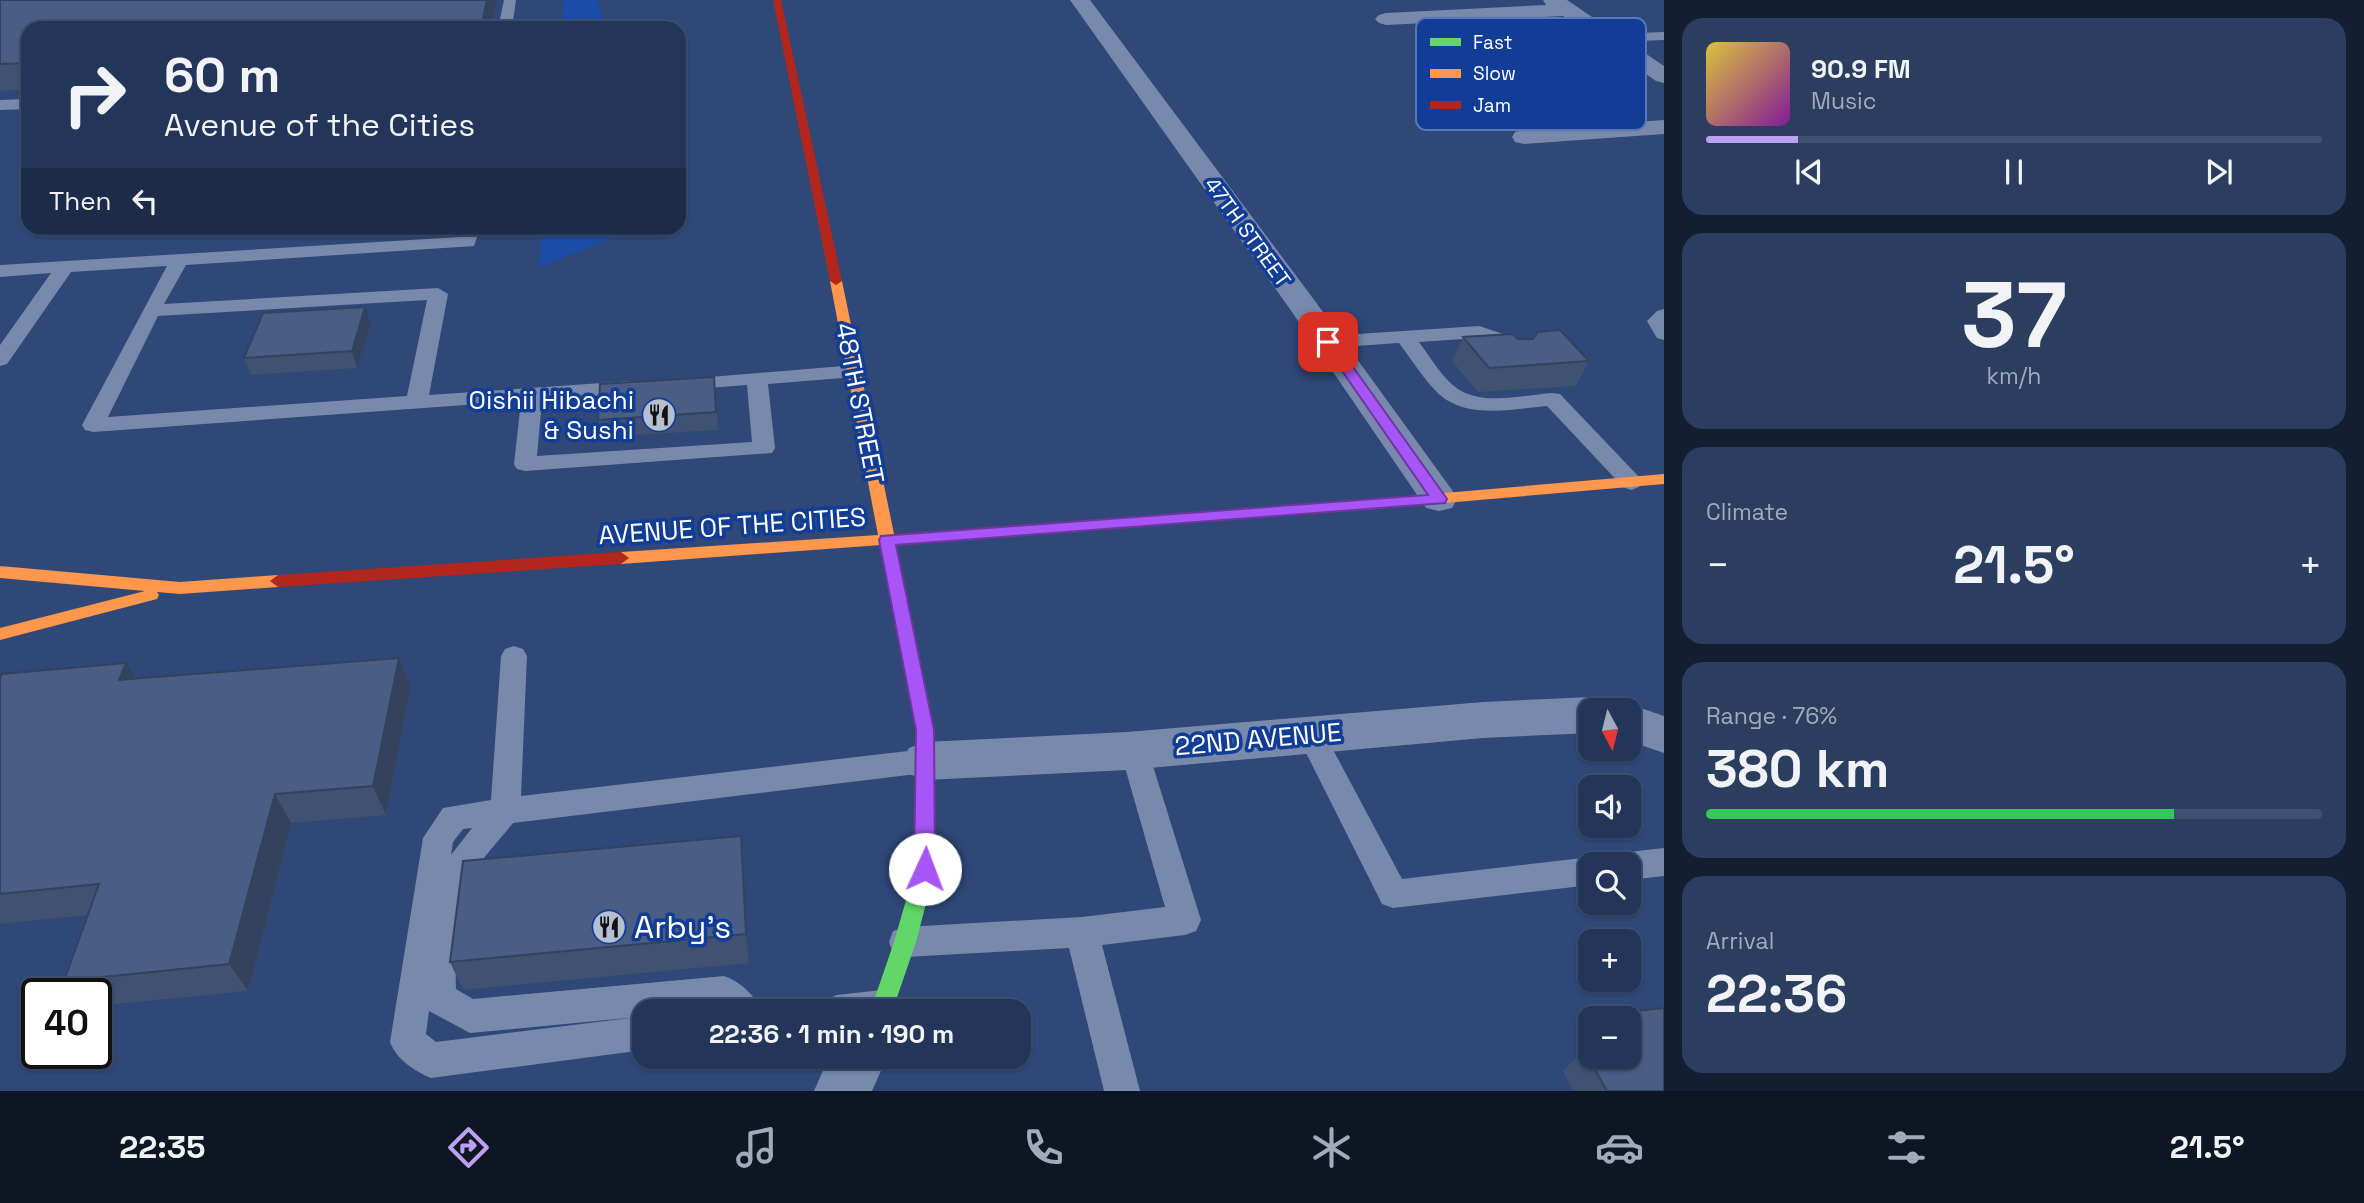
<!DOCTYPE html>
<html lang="en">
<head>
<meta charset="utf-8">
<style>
	body { margin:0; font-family:"Space Grotesk",sans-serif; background:#2b3e60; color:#f1f3f6; height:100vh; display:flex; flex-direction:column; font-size:26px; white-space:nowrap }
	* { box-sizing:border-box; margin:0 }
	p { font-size:23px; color:#a3abbb }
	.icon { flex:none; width:38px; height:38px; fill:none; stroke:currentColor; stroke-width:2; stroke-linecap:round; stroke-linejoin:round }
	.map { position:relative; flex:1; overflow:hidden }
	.drawer { display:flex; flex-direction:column; gap:18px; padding:18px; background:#131e32; width:700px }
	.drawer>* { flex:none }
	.guide { position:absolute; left:21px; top:21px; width:665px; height:214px; border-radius:21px; box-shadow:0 2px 5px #0004,0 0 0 2px #405070; background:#23365a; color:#f1f3f6; overflow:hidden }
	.needle { width:46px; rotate:173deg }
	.controls { position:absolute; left:1578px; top:698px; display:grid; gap:14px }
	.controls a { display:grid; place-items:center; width:63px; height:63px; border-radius:14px; background:#23365a; box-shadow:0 2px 5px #0004,0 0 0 2px #405070; font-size:35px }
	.speed { position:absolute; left:21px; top:978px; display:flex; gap:14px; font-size:35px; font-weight:700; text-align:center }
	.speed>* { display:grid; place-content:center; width:91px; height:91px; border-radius:50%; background:#23365a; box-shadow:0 2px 5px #0004,0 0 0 2px #405070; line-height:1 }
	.speed .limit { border:4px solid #111; border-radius:10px; background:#fff; color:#111 }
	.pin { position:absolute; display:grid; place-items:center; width:60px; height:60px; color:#fff; margin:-30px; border-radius:14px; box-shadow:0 4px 10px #0006 }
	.me { position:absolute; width:77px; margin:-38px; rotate:2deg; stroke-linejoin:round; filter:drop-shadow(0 0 5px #0008) }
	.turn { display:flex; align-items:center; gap:24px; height:147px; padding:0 28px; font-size:32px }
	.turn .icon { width:91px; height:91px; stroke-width:2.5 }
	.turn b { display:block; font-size:49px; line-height:60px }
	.then { display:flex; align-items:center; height:66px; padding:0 28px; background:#0003; gap:14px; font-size:26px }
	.big { font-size:52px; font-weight:700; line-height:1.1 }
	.drawer .tile { flex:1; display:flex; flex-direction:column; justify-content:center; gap:10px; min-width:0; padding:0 24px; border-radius:21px; background:#2b3e60 }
	.drawer .dial { align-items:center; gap:0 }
	.dial b { font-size:91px; line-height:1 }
	.song { display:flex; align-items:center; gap:21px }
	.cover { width:84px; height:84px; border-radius:10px; background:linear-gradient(135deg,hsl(50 70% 55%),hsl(290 70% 35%)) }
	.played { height:7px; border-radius:4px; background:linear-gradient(90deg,#bca0f2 15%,#405070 15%) }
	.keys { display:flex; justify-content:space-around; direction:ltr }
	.heat { display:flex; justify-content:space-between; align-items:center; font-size:38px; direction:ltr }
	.charge { height:10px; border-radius:5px; background:linear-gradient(90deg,#34c759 76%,#405070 0) }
	.trip { position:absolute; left:632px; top:999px; width:399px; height:70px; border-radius:21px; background:#23365a; box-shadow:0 2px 5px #0004,0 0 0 2px #405070; font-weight:700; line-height:70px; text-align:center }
	.dock { display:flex; height:112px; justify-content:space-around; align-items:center; background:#0e1624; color:#a3abbb }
	.dock .icon { width:49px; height:49px }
	.dock .on { color:#bca0f2 }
	.dock b { font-size:32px; color:#f1f3f6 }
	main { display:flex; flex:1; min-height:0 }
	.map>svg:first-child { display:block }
	.green { fill:#1b4ca8 }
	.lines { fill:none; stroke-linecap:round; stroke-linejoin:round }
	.lane { fill:#7889ab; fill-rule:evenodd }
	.street { fill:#7889ab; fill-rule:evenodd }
	.fast { fill:#63d668; fill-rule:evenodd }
	.slow { fill:#ff974d; fill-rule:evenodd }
	.jam { fill:#b3261e; fill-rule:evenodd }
	.wall { fill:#405172 }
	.shaded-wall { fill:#34425d }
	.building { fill:#4a5e85; stroke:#34425d; stroke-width:2 }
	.route { fill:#a855f7; stroke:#6d37a1; stroke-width:2 }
	.labels { text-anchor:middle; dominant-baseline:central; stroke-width:7; stroke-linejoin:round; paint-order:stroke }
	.far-street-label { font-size:21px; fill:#fff; stroke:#113d96 }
	.poi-label { font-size:26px; fill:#fff; stroke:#113d96; text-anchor:end }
	.street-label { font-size:26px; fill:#fff; stroke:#113d96 }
	.near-poi-label { font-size:32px; fill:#fff; stroke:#113d96; text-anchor:start }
	.key { fill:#113d96; stroke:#5877b6; stroke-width:2 }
	.key-label { font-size:19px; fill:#fff }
</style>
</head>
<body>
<main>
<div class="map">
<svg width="1664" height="1091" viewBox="0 0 1664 1091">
	<rect width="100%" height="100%" fill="#2f4878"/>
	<!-- green -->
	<path class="green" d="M 564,0 L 599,0 L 598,8 L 607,28 L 561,28 Z
		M 542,228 L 614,228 L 614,237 L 539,268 Z"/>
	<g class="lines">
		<!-- lane -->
		<path class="lane" d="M 504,0 L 516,0 L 512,28 L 498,28 Z
			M 1664,32 L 1664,40 L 1610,42 L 1603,38 L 1610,34 Z
			M 28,99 L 28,109 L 0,110 L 0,100 Z
			M 462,228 L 480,228 L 474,246 L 186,265 L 164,304 L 438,288 L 448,294 L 429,395 L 631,381 L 638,383 L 642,387 L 638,391 L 631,393 L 542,400 L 537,456 L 752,442 L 747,385 L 681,390 L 674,388 L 670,384 L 674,380 L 855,365 L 862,367 L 865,371 L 862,375 L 855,377 L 768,384 L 775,448 L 772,453 L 525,471 L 517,469 L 514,464 L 521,401 L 93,432 L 85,430 L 82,425 L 167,266 L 71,272 L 7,364 L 0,366 L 0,345 L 51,273 L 0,277 L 0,265 L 460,237 ZM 427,300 L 407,396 L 108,417 L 158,316 Z
			M 1664,309 L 1664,340 L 1657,338 L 1647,321 L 1657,311 Z
			M 1479,326 L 1503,334 L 1523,356 L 1520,360 L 1506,360 L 1489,342 L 1477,338 L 1419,342 C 1431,358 1442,378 1458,389 C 1483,406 1525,395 1552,393 L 1560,394 L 1639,477 L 1643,482 L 1639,487 L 1631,490 L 1623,487 L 1547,406 C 1514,409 1467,419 1440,395 C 1424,380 1412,360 1399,343 L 1328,348 L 1321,346 L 1318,342 L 1321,338 L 1328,336 Z
			M 514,646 L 523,649 L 527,656 L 521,796 L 925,749 L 935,753 L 940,761 L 935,769 L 925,773 L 513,823 C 496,844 475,865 465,890 C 456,912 455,964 456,989 L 473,999 L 724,976 C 741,982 755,995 762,1012 L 720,1012 L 718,1009 L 644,1012 L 644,1050 L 431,1078 C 413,1070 397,1060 390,1042 L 423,838 L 443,808 L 491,800 L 501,656 L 505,649 ZM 472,828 L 451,855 L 453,842 L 463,829 ZM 429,1011 L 470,1033 L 638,1017 L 436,1042 L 426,1034 Z
			M 1311,723 L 1321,727 L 1402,879 L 1591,857 L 1602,861 L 1604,864 L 1591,864 L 1591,885 L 1393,908 L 1382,904 L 1297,735 L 1301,727 Z
			M 1134,738 L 1144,742 L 1148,750 L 1201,920 L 1196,931 L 1185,935 L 1102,945 L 1140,1091 L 1104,1091 L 1069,948 L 905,957 L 893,953 L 889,942 L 893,931 L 905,927 L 1082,917 L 1165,907 L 1120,750 L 1124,742 Z
			M 1664,848 L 1664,876 L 1629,880 L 1629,864 L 1614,864 L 1618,856 L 1629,852 Z
			M 882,990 L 894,995 L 899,1007 L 897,1012 L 820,1012 L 825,1000 L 837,995 Z"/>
		<!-- street -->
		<path class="street" d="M 1070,0 L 1090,0 L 1315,301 L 1452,490 L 1457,499 L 1452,508 L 1439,511 L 1426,508 L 1292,312 Z
			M 1543,0 L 1567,0 L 1664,66 L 1664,83 L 1656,81 L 1563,16 L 1386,25 L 1379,23 L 1375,19 L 1379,15 L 1386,13 L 1546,5 Z
			M 1664,120 L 1664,134 L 1524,144 L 1515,142 L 1512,137 L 1515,132 L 1524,130 Z
			M 1591,697 L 1607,703 L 1611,710 L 1591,710 L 1591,733 L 1483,738 L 1127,770 L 925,780 L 909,774 L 902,761 L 909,748 L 925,742 L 1127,732 L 1483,702 Z
			M 1629,704 L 1664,716 L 1664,753 L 1629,741 L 1629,710 L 1613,710 Z
			M 829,1057 L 887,1057 L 872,1091 L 814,1091 Z"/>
		<!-- fast -->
		<path class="fast" d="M 925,781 L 932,783 L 935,789 L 935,869 L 916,942 L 892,1012 L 870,1012 L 894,942 L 915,869 L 915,789 L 918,783 Z"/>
		<!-- slow -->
		<path class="slow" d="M 836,277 L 842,281 L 894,534 L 902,539 L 896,544 L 934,730 L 935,789 L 932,795 L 925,797 L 918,795 L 915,789 L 916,730 L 881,545 L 621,564 L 613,558 L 621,552 L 878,535 L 830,281 Z
			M 1664,474 L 1664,484 L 1363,510 L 1355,505 L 1363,500 Z
			M 0,566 L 180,582 L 278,575 L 286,581 L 278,587 L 180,594 L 157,592 L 159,595 L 157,599 L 0,640 L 0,628 L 145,591 L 0,578 Z"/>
		<!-- jam -->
		<path class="jam" d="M 773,0 L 781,0 L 842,281 L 836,285 L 830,281 Z
			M 1363,500 L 1371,505 L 1368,509 L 894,544 L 886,539 L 894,534 Z
			M 621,552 L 629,558 L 621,564 L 278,587 L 270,581 L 278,575 Z"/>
	</g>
	<!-- wall -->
	<path class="wall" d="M 0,0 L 497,0 L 491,28 L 28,28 L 28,89 L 0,91 Z
		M 371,324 L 357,368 L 251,375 L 244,358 Z
		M 1463,337 L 1589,361 L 1576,386 L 1478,392 L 1452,361 Z
		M 714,377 L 718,430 L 601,437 L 598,420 Z
		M 399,658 L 410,687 L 386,815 L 291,823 L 248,991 L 96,1006 L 96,994 L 76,994 L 64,981 L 88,915 L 0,924 L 0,678 L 126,663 L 135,679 Z
		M 743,866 L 749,963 L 463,990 L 450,962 Z
		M 1664,1008 L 1664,1091 L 1573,1091 L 1563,1071 L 1584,1050 L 1591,1049 L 1591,1057 L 1629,1057 L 1629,1018 L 1613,1018 L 1618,1013 Z"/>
	<!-- shaded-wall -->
	<path class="shaded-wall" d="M 487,0 L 497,0 L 491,28 L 481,28 Z
		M 365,307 L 371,324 L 357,368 L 352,351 Z
		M 399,658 L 410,687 L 386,815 L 373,786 Z
		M 126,663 L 144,692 L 119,680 Z
		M 275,794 L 291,823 L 248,991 L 229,964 Z
		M 741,836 L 743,866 L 749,963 L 746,934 Z"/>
	<!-- building -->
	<path class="building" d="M 0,0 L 487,0 L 481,28 L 28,28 L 28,63 L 0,64 Z
		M 365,307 L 352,351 L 244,358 L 263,313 Z
		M 1560,330 L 1589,361 L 1489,368 L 1463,337 L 1512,334 L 1518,339 L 1533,339 L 1538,332 Z
		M 714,377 L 716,412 L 598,420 L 600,384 Z
		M 399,658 L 373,786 L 275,794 L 229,964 L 64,981 L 99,884 L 0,894 L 0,678 L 2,674 L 126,663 L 119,680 Z
		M 741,836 L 746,934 L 450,962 L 463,861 Z
		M 1664,1008 L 1664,1091 L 1607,1091 L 1584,1050 L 1591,1049 L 1591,1057 L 1629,1057 L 1629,1045 L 1637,1044 L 1629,1031 L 1629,1018 L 1622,1018 L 1618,1013 Z"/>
	<!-- route -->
	<path class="route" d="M 1328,338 L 1333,339 L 1445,496 L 1447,499 L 1445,503 L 896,545 L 934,730 L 935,869 L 932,876 L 925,878 L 917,876 L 914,869 L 916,730 L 879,540 L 881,536 L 1428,495 L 1322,342 Z"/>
	<!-- icons -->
	<defs>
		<g id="restaurant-disc" transform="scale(1.75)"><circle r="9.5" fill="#b6bfd0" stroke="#113d96"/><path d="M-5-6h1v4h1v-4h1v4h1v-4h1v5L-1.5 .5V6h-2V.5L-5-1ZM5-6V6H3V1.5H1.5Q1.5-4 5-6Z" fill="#111"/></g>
	</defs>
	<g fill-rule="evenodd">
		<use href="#restaurant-disc" x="659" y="415"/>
		<use href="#restaurant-disc" x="609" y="927"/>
	</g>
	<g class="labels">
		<!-- far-street labels -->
		<g class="far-street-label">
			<text transform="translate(1248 232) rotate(54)">47TH STREET</text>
		</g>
		<!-- poi labels -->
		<g class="poi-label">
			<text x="634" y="400">Oishii Hibachi<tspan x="634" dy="30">&amp; Sushi</tspan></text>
		</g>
		<!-- street labels -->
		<g class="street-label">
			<text transform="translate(860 403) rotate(79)">48TH STREET</text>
			<text transform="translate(732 526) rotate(-4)">AVENUE OF THE CITIES</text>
			<text transform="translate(1258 739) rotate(-5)">22ND AVENUE</text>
		</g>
		<!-- near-poi labels -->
		<g class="near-poi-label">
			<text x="634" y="927">Arby's</text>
		</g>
	</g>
	<!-- legend -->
	<rect x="1416" y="18" width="230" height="112" rx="10" class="key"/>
	<rect x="1430" y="38" width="31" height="8" fill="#63d668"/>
	<rect x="1430" y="69" width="31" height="9" fill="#ff974d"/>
	<rect x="1430" y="101" width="31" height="8" fill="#b3261e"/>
	<g class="key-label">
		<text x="1473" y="49">Fast</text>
		<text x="1473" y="80">Slow</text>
		<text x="1473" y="112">Jam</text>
	</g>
</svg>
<div class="controls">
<a><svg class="needle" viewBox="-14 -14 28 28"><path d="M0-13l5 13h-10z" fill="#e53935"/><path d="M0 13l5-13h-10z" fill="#a3abbb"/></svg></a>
<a><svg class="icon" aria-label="sound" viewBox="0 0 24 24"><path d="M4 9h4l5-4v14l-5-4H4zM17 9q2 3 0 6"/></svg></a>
<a><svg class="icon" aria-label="search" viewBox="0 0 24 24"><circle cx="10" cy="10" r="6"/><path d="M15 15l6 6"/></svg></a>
<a>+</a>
<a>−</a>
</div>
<div class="speed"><div class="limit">40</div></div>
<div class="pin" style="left:1328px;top:342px;background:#d93025"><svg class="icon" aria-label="arrive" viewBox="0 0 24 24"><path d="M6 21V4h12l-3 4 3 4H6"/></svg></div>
<svg class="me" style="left:925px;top:869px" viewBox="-20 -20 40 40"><circle r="19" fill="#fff"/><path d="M0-13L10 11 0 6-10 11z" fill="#a855f7"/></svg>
<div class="trip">22:36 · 1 min · 190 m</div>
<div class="guide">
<div class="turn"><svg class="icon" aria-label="right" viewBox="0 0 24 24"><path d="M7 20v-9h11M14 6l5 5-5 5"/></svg><div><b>60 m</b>Avenue of the Cities</div></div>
<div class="then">Then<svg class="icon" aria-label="left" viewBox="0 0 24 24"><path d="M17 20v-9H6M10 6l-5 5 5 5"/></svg></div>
</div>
</div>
<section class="drawer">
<div class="tile">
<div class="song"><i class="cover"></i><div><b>90.9 FM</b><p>Music</p></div></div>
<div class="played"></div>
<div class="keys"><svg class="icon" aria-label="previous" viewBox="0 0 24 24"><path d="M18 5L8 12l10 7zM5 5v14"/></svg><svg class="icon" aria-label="pause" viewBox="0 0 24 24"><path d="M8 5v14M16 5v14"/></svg><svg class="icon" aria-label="next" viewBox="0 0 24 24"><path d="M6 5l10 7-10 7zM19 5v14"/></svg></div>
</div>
<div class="tile dial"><b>37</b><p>km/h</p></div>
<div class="tile"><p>Climate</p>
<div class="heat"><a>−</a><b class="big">21.5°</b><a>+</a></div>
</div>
<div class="tile"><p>Range · 76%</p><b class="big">380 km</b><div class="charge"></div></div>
<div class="tile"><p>Arrival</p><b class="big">22:36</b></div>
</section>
</main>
<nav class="dock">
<b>22:35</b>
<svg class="icon on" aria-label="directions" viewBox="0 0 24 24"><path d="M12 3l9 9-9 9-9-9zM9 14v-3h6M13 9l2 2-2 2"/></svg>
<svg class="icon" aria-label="music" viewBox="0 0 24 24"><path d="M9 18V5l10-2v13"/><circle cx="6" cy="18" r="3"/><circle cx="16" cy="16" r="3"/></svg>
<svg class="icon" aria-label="phone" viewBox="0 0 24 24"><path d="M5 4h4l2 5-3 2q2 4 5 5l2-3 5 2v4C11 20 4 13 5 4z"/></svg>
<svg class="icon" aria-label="climate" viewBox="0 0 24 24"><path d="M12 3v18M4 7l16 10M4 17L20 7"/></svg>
<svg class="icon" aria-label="car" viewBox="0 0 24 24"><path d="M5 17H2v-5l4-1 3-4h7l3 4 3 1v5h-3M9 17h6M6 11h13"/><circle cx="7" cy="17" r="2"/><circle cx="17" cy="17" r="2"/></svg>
<svg class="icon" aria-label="filters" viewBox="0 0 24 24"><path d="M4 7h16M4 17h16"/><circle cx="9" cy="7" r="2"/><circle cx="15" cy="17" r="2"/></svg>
<b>21.5°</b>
</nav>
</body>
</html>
